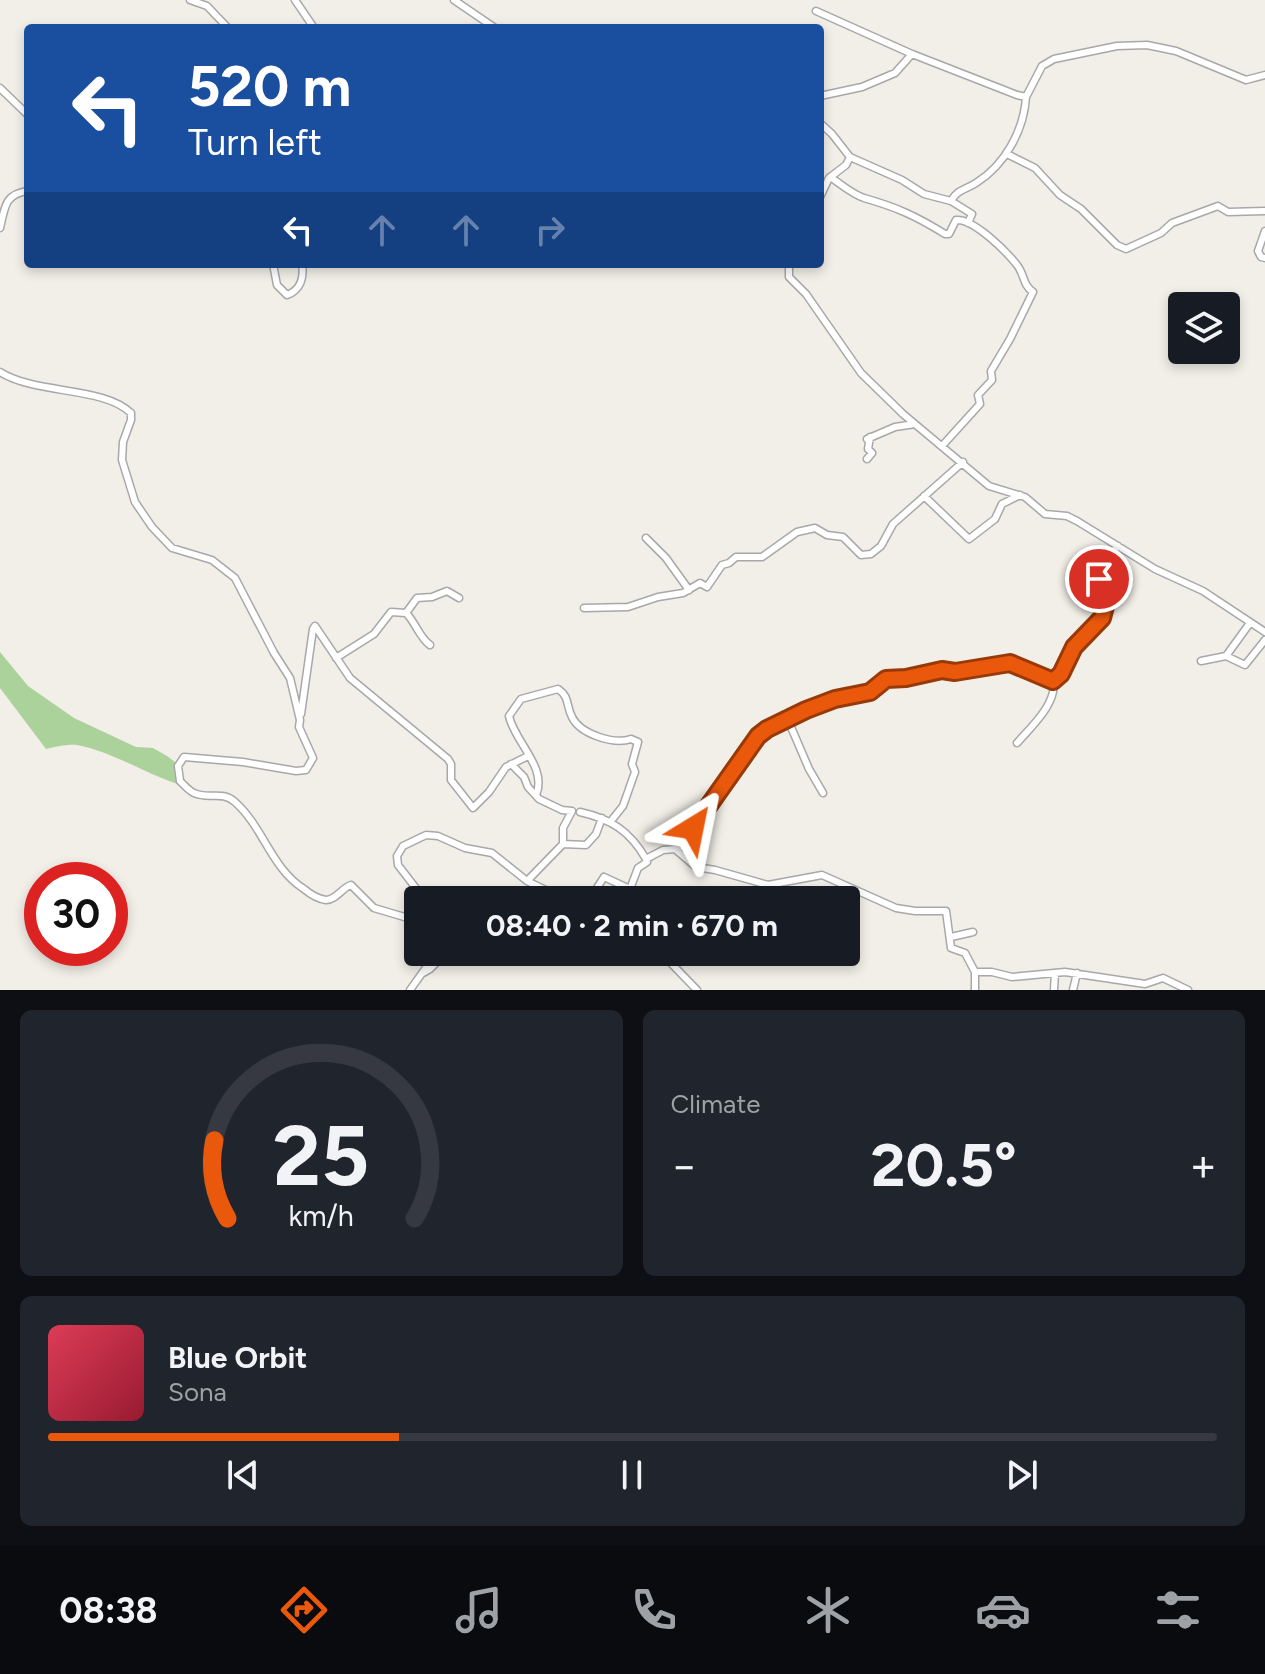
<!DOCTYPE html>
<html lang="en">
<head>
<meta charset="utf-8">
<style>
	body { margin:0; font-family:Figtree,sans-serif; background:#20242c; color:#f1f3f6; height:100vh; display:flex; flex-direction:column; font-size:30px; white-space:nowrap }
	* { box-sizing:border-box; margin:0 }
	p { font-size:26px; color:#9ea1a6 }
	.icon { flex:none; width:44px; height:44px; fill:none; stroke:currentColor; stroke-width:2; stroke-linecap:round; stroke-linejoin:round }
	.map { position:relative; height:990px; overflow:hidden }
	.details { display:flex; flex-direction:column; gap:20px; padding:20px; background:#0d0f14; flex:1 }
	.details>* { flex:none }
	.guide { position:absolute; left:24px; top:24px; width:800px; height:244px; border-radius:8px; box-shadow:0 4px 12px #0003; background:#1a4fa0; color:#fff; overflow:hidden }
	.fabs { position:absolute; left:1168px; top:292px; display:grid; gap:16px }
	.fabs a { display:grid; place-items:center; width:72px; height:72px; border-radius:8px; background:#171b24; box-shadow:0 4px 12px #0003; font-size:40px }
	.speed { position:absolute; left:24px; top:862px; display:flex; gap:16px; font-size:40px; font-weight:700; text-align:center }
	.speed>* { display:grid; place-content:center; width:104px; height:104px; border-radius:50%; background:#171b24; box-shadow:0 4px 12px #0003; line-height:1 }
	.speed .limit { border:12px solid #d22; background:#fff; color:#111 }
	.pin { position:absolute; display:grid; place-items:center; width:68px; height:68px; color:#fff; margin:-34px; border:4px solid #fff; border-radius:50%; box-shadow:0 2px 8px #0007 }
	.me { position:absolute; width:88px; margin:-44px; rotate:35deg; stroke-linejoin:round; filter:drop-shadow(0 0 6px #0008) }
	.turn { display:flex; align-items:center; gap:28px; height:168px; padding:0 32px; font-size:36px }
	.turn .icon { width:104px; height:104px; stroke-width:2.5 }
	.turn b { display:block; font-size:56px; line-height:68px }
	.lanes { display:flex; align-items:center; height:76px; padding:0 32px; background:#0003; justify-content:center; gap:40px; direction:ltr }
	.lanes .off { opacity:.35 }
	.big { font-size:60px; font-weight:700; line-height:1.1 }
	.details .card { flex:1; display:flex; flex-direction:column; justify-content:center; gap:12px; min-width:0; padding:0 28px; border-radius:12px; background:#20242c }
	.details .dial { align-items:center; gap:0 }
	.dial svg { height:208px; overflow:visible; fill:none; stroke:#363941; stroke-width:7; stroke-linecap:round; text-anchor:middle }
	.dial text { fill:#f1f3f6; stroke:none }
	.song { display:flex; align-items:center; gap:24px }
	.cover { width:96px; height:96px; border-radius:12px; background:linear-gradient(135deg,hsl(350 70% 55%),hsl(350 70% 35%)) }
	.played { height:8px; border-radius:4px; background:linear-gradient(90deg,#ea580c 30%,#363941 30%) }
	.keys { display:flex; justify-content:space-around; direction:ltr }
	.heat { display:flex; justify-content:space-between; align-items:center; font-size:44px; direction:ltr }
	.details .tiles { flex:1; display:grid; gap:20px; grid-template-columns:1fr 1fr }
	.card:last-child { grid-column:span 2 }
	.trip { position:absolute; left:404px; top:886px; width:456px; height:80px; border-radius:8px; background:#171b24; box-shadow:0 4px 12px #0003; font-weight:700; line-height:80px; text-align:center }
	.tab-bar { display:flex; height:128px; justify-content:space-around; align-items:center; background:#090b0e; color:#9ea1a6 }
	.tab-bar .icon { width:56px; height:56px }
	.tab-bar .on { color:#ea580c }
	.tab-bar b { font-size:36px; color:#f1f3f6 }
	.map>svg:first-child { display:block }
	.forest { fill:#acd29c }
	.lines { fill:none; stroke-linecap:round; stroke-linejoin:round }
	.minor-casing { stroke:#a8a8a8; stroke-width:9 }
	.minor { stroke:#fff; stroke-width:6 }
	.route-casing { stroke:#983908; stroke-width:20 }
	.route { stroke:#ea580c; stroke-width:14 }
</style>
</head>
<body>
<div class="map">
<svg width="1265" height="990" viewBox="0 0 1265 990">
	<rect width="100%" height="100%" fill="#f2efe8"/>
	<!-- forest -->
	<path class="forest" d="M 0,652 L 28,686 L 74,718 L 136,747 L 153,748 L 167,756 L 175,762 L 180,776 L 195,789 C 154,780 118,753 77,745 C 67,744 55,747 46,749 L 0,688 Z"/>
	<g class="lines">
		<!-- minor casing -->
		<g class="minor-casing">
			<path id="minor" d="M 190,0 L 207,6 L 228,28
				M 295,0 L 314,28
				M 454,0 L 495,28
				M 816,11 L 912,54
				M 0,88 L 28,115
				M 820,96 L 862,87 L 895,73 L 912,54 L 1017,95 L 1026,97 L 1042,66 L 1054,59 L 1117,46 L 1147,45 L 1176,51 L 1246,80 L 1265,75
				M 820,123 L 832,134 L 850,157 L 846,165 L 829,178 L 820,197
				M 1007,154 L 1035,168 L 1060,195 L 1081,209 L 1117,245 L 1126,249 L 1161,233 L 1172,223 L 1218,206 L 1228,212 L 1265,211
				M 850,157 L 902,180 L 924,194 L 951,201 L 972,214 L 968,223
				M 830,177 C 841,184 852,194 864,198 C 896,207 916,216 945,234 L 949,234 L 956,220 C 973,218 1006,251 1017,265 C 1025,275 1022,284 1033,292 L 1010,339 L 991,371 L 992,380 L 978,395 L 980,404 L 942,446
				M 951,201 C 958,189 965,190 976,183 C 1005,165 1024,130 1026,97
				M 0,228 C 5,208 4,194 28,191
				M 1265,231 L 1258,251 L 1261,257 L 1265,258
				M 273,264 L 277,285 L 287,295 C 301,290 304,277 302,264
				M 789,264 L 789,277 L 806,294 L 861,373 L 903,414 L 989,486 L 1025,497 L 1045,514 L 1067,516 L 1077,521 L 1155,569 L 1203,591 L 1265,632
				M 0,372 C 37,395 103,386 131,413 L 131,420 L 123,442 L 122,460 L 135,502 L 152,527 L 172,548 L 212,560 L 235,578 L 274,653 L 290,678 L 300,720 L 299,727 L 313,758 L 306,770 L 296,771 L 243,762 L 184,757 L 178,766 L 180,781 C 184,785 189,791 194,793 C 209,800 222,790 235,802 C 264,828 271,868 304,889 C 310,894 318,899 326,900 C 336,900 343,887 351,885 L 374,908 L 418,921
				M 867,439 L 895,427 L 915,424
				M 867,459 L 872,453 L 868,449 L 870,437
				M 924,496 L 969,539 L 995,519 L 1002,504 L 1020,495
				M 646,538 L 666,558 L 689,590
				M 584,608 L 628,607 L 658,597 L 683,593 L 700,583 L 707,587 L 722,565 L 729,563 L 736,557 L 762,557 L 797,532 L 815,528 L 827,535 L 843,537 L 861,555 L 871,554 L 881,546 L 893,524 L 963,462
				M 430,645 C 419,637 416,623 406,613 L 417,598 L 432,597 L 447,591 L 459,598
				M 1226,656 L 1245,665 L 1265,640
				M 336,658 L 374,634 L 391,612 L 406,613
				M 1201,661 L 1226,656 L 1250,623
				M 301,714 L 313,629 L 315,626 L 350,678 L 448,759 L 451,764 L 451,780 L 473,808 L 489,792 L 506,767 L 528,756
				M 788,720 L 809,769 L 823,793
				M 1017,743 C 1030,728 1058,703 1053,681
				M 511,764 L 524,777 L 528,787 L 539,799 L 562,810 L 572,811 L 563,828 L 563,844 L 527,881
				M 536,795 C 548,768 514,741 509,716 L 521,699 L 558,689 C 570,697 566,706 572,717 C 580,734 614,745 631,739 L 638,742 L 632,764 L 635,772 L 623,806 L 611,821
				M 580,812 C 611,819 630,831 646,859 L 663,850 L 675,849 L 696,867 L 715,870 L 768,885 L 822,875 L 896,908 L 915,911 L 946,911 L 951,948 L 965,953 L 975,972
				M 563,844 L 586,845 L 596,834 L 602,818
				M 678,850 L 758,736 L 767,729 L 806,710 L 835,699 L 872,691 L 884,679 L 906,678 L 942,670 L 955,672 L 1010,663 L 1053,681 L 1061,674 L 1076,644 L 1102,618 L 1109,591 L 1099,579 L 1107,558 L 1118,546
				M 425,900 L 398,865 L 397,856 L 403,846 L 426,835 L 438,836 L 465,848 L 492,853 L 527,881 L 566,900
				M 594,900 L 595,891 L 604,877 L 630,889 L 638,868 L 647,862 L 646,859
				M 951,937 L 973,932
				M 657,952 L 666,958 L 697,990
				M 423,973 L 430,969 L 447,952
				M 410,990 L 430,962 L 433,952
				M 975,990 L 975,972 L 992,972 L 1012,977 L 1065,972 L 1145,984 L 1163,978 L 1188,990
				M 1054,990 L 1055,973
				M 1073,990 L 1077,973"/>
		</g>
		<!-- minor -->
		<use href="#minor" class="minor"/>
	</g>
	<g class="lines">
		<!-- route casing -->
		<g class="route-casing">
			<path id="route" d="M 693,828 L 758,736 L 767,729 L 806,710 L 835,699 L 870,692 L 886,679 L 906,678 L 942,670 L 955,672 L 1010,663 L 1053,681 L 1061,674 L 1074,647 L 1102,618 L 1109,591 L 1099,579"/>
		</g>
		<!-- route -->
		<use href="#route" class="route"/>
	</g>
</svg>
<div class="fabs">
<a><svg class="icon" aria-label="layers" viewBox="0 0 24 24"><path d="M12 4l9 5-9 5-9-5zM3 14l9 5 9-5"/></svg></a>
</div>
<div class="speed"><div class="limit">30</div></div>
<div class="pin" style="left:1099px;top:579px;background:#d93025"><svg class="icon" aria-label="arrive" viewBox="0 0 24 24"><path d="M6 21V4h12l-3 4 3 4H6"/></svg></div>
<svg class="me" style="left:693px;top:828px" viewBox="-20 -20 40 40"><path d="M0-17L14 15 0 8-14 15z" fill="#ea580c" stroke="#fff" stroke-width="4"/></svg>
<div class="trip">08:40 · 2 min · 670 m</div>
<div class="guide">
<div class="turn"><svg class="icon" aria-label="left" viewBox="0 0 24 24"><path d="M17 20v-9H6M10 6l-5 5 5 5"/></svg><div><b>520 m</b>Turn left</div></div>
<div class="lanes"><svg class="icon" aria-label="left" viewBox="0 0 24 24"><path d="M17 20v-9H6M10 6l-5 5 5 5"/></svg><svg class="icon off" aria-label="ahead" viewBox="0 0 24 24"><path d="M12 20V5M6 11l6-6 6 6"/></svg><svg class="icon off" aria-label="ahead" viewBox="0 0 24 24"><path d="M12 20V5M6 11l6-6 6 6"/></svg><svg class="icon off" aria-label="right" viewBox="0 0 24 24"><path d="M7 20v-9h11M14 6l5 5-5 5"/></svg></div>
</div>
</div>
<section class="details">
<div class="tiles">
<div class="card dial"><svg viewBox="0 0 100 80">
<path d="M14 69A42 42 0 1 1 86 69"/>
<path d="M14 69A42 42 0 0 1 9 39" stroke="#ea580c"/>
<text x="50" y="56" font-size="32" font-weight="700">25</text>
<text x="50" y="72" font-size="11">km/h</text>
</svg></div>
<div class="card"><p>Climate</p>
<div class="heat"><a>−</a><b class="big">20.5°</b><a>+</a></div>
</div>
<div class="card">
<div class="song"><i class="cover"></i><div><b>Blue Orbit</b><p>Sona</p></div></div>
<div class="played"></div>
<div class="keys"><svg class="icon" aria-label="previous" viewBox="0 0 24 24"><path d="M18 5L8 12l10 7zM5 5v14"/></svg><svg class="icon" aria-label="pause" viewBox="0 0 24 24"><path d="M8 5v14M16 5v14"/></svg><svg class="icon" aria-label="next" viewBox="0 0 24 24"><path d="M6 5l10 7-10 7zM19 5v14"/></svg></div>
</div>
</div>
</section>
<nav class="tab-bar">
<b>08:38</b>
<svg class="icon on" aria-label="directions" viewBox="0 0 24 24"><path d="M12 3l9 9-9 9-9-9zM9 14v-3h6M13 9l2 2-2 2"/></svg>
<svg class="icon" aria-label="music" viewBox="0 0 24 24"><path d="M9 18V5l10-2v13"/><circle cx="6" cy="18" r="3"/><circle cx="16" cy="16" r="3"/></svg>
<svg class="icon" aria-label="phone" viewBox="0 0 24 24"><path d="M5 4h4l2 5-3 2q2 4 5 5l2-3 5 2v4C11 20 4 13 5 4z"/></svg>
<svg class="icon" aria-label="climate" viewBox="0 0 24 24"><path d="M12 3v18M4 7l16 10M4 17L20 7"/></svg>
<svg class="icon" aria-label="car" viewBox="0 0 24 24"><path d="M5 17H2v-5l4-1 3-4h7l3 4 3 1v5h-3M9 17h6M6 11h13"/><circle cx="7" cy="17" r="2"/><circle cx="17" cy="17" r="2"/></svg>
<svg class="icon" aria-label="filters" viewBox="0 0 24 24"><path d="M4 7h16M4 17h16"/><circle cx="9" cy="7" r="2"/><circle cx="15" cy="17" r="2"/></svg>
</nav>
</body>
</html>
